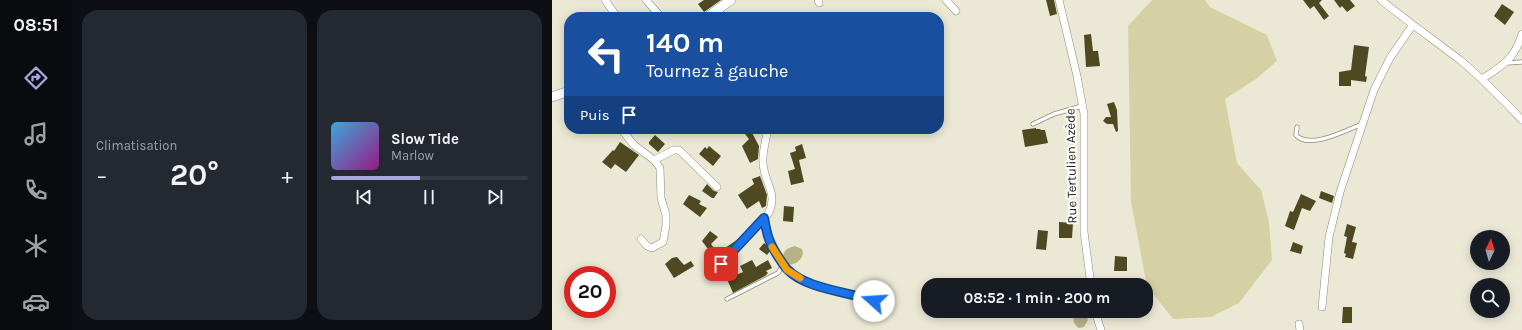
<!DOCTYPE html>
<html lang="fr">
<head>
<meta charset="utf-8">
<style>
	body { margin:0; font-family:Karla,sans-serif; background:#242831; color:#f1f3f6; height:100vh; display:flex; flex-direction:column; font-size:15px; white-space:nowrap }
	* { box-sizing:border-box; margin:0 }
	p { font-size:13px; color:#9ea1a6 }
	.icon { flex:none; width:22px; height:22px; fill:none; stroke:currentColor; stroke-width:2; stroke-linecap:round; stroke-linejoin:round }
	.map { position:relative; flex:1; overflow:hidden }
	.panel { display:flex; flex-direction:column; gap:10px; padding:10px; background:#0d0f14; width:480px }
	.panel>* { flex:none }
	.top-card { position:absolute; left:12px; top:12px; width:380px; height:122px; border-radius:16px; box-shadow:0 2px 10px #0003; background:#1a4fa0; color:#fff; overflow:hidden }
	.needle { width:26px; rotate:5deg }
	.fabs { position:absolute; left:918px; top:230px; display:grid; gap:8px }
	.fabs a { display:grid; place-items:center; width:40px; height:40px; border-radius:50%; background:#171b24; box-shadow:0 2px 10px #0003; font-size:20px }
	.speed { position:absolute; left:12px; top:266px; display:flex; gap:8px; font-size:20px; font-weight:700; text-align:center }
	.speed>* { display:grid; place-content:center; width:52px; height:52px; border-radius:50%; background:#171b24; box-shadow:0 2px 10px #0003; line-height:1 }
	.speed .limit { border:6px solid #d22; background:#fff; color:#111 }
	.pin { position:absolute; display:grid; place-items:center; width:34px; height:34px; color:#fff; margin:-17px; border-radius:8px; box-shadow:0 2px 6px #0006 }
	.me { position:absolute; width:44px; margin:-22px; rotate:289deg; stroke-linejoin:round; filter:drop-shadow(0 0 3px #0008) }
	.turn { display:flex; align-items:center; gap:14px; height:84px; padding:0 16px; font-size:18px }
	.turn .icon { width:52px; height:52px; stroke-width:2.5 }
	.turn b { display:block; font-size:28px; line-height:34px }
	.then { display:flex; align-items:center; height:38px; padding:0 16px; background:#0003; gap:8px; font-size:15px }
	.big { font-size:30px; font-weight:700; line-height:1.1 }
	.panel .widget { flex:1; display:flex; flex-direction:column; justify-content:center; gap:6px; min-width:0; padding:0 14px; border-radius:16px; background:#242831 }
	.song { display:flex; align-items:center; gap:12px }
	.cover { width:48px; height:48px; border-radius:6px; background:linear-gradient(135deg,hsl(200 70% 55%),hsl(310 70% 35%)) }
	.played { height:4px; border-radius:2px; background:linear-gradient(90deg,#a9a5dc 45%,#363941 45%) }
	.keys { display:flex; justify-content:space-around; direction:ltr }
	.heat { display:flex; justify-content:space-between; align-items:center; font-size:22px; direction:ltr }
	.panel .tiles { flex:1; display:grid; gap:10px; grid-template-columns:repeat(2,1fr) }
	.trip { position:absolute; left:369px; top:278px; width:232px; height:40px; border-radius:16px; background:#171b24; box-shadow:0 2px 10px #0003; font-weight:700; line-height:40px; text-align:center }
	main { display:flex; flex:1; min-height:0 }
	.dock { display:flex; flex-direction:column; width:72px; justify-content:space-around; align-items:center; background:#090b0e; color:#9ea1a6 }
	.dock .icon { width:28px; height:28px }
	.dock .current { color:#a9a5dc }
	.dock b { font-size:18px; color:#f1f3f6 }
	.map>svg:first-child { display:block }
	.green { fill:#d6d1a5 }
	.water { fill:#b8b287 }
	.building { fill:#4e4921 }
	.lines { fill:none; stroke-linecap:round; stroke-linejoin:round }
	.service-casing { stroke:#8f8d7a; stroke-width:5 }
	.minor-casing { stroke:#8f8d7a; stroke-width:8 }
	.tertiary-casing { stroke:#8f8d7a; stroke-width:10 }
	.service { stroke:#fff; stroke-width:3.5 }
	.minor { stroke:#fff; stroke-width:7 }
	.tertiary { stroke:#fff; stroke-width:9 }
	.route-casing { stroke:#114b97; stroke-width:10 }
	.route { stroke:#1a73e8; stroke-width:7 }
	.slow { stroke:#f59e0b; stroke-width:7 }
	.labels { text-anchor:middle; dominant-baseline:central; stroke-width:4; stroke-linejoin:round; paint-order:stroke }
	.street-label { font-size:13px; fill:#1a1912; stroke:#fff }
</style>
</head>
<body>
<main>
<nav class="dock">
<b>08:51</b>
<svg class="icon current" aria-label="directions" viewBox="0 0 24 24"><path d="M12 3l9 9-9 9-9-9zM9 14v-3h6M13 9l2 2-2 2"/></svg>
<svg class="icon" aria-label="music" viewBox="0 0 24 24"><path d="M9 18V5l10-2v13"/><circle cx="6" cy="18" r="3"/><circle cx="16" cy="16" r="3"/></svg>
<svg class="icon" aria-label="phone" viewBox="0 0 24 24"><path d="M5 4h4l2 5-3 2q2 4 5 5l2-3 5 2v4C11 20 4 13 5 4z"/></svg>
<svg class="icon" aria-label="climate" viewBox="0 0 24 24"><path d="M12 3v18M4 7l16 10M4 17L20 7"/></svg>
<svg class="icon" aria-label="car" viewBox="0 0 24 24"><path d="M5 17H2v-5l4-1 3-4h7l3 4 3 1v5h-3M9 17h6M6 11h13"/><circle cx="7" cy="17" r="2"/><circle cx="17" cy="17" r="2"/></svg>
</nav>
<section class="panel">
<div class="tiles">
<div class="widget"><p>Climatisation</p>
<div class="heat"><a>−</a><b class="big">20°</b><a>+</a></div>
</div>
<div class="widget">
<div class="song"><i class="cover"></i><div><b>Slow Tide</b><p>Marlow</p></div></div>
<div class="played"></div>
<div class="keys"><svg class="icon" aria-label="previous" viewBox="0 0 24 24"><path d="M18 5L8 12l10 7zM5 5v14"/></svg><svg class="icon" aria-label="pause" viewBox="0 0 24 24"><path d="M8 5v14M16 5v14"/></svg><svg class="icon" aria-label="next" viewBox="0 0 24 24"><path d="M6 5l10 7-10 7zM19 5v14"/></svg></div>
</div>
</div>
</section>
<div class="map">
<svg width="970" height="330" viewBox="0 0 970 330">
	<rect width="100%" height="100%" fill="#ebe9d5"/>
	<!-- green -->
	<path class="green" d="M 600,0 L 653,0 L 658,7 L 715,35 L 725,61 L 704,79 L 673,99 L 685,163 L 709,190 L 717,222 L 720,260 L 687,303 L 659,317 L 621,319 L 595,286 L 579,202 L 576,26 Z"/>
	<!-- water -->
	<path class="water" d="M 243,246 L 250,249 L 251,254 C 249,261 243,265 235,265 L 231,260 C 230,251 235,248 243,246 Z
		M 523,311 L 531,311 L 534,313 L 536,320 L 532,327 L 527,328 C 520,323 521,319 523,311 Z"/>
	<!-- building -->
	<path class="building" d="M 152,0 L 169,0 L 152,12 L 146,4 Z
		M 494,0 L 502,0 L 505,14 L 498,16 Z
		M 751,0 L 770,0 L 767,3 L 777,16 L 772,20 L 762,6 L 758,9 Z
		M 782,0 L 798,0 L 803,6 L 795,12 L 790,6 L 788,8 Z
		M 950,4 L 962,12 L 953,25 L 942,16 Z
		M 539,34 L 541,51 L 546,51 L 548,66 L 534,67 L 532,35 Z
		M 802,45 L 817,47 L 813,76 L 815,77 L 814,82 L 799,80 L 799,86 L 787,86 L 787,72 L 799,70 Z
		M 562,102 L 565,110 L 566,131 L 564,132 L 561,124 L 555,124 L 551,121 L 554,117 L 559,117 L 555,104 Z
		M 484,128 L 484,129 L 488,129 L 489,130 L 493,130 L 496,143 L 473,147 L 470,130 Z
		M 189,129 L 198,129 L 207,146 L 206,159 L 198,163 L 190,146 L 197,139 Z
		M 103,135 L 113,144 L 106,152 L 97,144 L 97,142 Z
		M 68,142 L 87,155 L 74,172 L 63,164 L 59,169 L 50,162 L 61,150 L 62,151 Z
		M 250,144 L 254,158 L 247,160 L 252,182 L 239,185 L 236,171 L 243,169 L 238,153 L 244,151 L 243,147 Z
		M 157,146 L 169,156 L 161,166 L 147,154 L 153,147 L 155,149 Z
		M 208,176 L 215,195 L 214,206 L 210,208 L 207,201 L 195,209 L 186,195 L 202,184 L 200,179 Z
		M 155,184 L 162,191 L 166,192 L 162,198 L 160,198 L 150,191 Z
		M 769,191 L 782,196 L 780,203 L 767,198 Z
		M 749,194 L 764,201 L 758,211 L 750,208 L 742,230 L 733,226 L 738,211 L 741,212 Z
		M 137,195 L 149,201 L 147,204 L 155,208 L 148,217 L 131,204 Z
		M 232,206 L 242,207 L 241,222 L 231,221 Z
		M 507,222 L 521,223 L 520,238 L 507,238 Z
		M 795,224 L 804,227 L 800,242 L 805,243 L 801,259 L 793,257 L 794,254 L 792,253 L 795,237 L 792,236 Z
		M 486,230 L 496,231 L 494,250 L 484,249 Z
		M 158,231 L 166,237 L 159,244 L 166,253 L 186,239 L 165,261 L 150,241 Z
		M 741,242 L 751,246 L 749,254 L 738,251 Z
		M 212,243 L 216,246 L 218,251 L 215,255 L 207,249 Z
		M 563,256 L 575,257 L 575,271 L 562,271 Z
		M 125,257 L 132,265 L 139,261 L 142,266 L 122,278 L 113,264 L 120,258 Z
		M 200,260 L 204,267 L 216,260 L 220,268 L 214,271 L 216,273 L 213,276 L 181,293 L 175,279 L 191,272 L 188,266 Z
		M 517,278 L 518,285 L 489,285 L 489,281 Z
		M 791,307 L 800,307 L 800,323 L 790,323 Z"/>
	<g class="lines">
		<!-- service casing -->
		<g class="service-casing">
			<path id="service" d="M 954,63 L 970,62
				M 481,124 L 502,114 L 530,106
				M 745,127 L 744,135 C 757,150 795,130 810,124
				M 212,219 C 219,265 243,281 285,291 C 301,295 316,296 329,307
				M 175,299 L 226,273 L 231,265"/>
		</g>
		<!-- minor casing -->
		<g class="minor-casing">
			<path id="minor" d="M 53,0 L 65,17
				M 94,0 L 109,17
				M 266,0 L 267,3
				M 394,0 L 404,11
				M 507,0 L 525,76 L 532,114 L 532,232 L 539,285
				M 829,0 C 855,21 882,40 908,60 C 931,79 950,99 970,120
				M 165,10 L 171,17
				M 930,79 C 951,65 962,60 970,34
				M 69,129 L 82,145 L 102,160 L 108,168 L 109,198 L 114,215 L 114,225 L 111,242 L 100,248 L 95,246 L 89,239
				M 102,160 L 122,150 L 127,150 L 165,187
				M 159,275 L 216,214 C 227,194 212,183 211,163 C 210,152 214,140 216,129
				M 770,307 L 777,237 L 788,192 L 822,90 L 838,58 L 860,26
				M 543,311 L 549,330
				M 747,324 L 748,330"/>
		</g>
		<!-- tertiary casing -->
		<g class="tertiary-casing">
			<path id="tertiary" d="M 155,17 L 179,0
				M 0,97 L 17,91"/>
		</g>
		<!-- service -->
		<use href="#service" class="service"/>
		<!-- minor -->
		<use href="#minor" class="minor"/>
		<!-- tertiary -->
		<use href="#tertiary" class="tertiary"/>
	</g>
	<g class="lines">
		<!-- route casing -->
		<g class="route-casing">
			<path id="route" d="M 169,264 L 212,218 C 215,235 217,243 227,258 C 230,262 232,267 236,270 C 254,289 298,292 322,301"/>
		</g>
		<!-- route -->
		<use href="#route" class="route"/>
		<!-- slow -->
		<path class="slow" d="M 220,247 L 235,270 L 248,278"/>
	</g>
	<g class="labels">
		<!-- street labels -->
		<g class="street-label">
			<text transform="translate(519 166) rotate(-91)">Rue Tertulien Azède</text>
		</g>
	</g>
</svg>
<div class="fabs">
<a><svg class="needle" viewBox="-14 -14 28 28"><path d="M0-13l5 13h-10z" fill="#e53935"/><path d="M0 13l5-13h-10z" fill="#9ea1a6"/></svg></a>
<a><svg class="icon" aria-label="search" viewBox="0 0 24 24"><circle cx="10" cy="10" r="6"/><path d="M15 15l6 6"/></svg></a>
</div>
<div class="speed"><div class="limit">20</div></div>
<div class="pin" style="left:169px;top:264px;background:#d93025"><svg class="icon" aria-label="arrive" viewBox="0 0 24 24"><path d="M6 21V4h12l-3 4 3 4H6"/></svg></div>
<svg class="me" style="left:322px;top:301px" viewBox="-20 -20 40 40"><circle r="19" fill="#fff"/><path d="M0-13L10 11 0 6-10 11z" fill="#1a73e8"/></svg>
<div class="trip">08:52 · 1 min · 200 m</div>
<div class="top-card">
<div class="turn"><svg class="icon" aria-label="left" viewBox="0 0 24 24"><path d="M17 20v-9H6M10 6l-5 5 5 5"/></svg><div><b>140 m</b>Tournez à gauche</div></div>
<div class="then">Puis<svg class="icon" aria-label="arrive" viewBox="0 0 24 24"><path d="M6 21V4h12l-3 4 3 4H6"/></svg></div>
</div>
</div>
</main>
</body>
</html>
